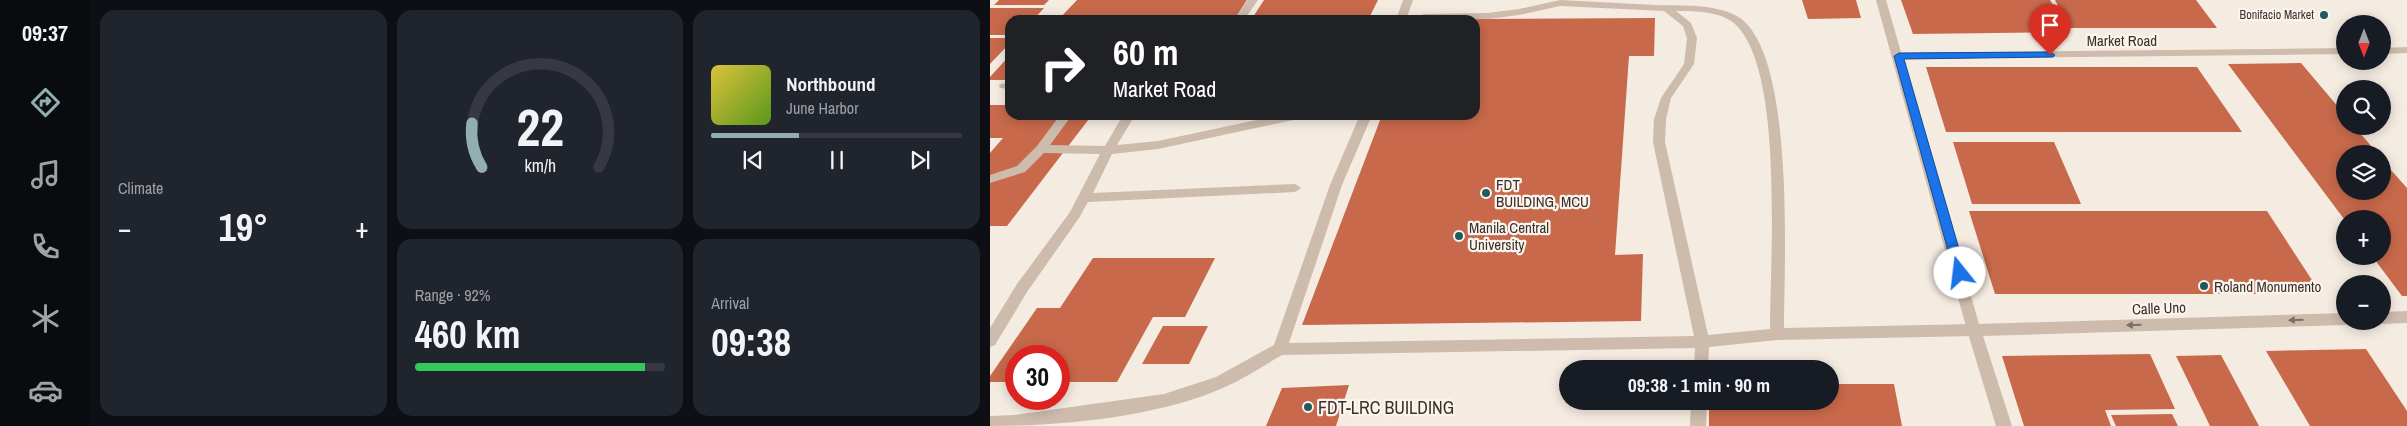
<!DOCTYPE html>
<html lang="en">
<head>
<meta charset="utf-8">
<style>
	body { margin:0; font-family:"Archivo Narrow",sans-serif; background:#20242c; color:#f1f3f6; height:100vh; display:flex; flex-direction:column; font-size:19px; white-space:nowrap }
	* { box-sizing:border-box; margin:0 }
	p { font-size:16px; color:#9ea1a6 }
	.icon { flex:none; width:28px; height:28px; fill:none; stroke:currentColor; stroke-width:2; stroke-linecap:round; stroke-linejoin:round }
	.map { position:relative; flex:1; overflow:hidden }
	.details { display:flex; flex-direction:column; gap:10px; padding:10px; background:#0d0f14; width:900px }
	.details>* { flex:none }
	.guide { position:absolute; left:15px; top:15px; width:475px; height:105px; border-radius:15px; box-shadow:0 2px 12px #0003; background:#202124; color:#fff; overflow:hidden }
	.needle { width:32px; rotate:180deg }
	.fabs { position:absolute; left:1346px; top:15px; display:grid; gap:10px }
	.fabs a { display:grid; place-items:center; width:55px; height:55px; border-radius:50%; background:#171b24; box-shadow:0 2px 12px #0003; font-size:25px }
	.speed { position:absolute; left:15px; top:345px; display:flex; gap:10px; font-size:25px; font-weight:700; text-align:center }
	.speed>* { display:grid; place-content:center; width:65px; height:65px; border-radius:50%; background:#171b24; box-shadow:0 2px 12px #0003; line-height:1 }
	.speed .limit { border:8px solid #d22; background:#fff; color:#111 }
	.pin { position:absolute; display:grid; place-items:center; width:42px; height:42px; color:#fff; margin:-51px -21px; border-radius:50% 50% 50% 0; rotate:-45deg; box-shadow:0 0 5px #0007 }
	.pin .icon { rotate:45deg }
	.me { position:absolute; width:55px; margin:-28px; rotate:344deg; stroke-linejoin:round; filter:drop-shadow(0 0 4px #0008) }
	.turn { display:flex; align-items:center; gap:18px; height:105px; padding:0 25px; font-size:22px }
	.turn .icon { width:65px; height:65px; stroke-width:2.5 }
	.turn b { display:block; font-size:35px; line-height:42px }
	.big { font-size:38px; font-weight:800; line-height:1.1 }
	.details .card { flex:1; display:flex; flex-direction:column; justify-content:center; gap:8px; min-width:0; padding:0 18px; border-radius:15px; background:#20242c }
	.details .dial { align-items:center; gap:0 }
	.dial svg { height:130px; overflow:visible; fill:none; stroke:#363941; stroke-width:7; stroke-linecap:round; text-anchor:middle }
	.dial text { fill:#f1f3f6; stroke:none }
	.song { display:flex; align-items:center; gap:15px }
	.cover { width:60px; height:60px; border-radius:8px; background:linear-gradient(135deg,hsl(50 70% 55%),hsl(90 70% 35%)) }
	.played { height:5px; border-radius:2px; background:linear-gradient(90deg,#92aeb2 35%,#363941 35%) }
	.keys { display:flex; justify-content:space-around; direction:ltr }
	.heat { display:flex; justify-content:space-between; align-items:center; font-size:28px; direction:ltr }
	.charge { height:8px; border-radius:4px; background:linear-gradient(90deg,#34c759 92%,#363941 0) }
	.details .tiles { flex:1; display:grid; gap:10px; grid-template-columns:repeat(3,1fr) }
	.card:first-child { grid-row:span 2 }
	.trip { position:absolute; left:569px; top:360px; width:280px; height:50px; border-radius:25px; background:#171b24; box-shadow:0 2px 12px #0003; font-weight:800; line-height:50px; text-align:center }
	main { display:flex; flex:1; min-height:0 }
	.menu { display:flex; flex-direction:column; width:90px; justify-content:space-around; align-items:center; background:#090b0e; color:#9ea1a6 }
	.menu .icon { width:35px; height:35px }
	.menu .on { color:#92aeb2 }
	.menu b { font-size:22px; color:#f1f3f6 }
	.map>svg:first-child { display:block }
	.building { fill:#c8694b }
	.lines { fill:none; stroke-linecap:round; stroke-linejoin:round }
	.lane { fill:#cdbbac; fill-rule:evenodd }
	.street { fill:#cdbbac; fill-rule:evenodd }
	.oneway { fill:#7d6f65 }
	.route { fill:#1a73e8; stroke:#114b97 }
	.poi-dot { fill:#1f5a5e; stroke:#fbf5ee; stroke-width:2 }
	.labels { text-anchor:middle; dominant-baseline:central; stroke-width:4.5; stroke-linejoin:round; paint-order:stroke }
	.far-poi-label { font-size:12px; fill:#3b302b; stroke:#fbf5ee; text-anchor:end }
	.street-label { font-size:15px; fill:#3b302b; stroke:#fbf5ee }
	.poi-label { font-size:15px; fill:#3b302b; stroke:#fbf5ee; text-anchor:start }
	.near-poi-label { font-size:18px; fill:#3b302b; stroke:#fbf5ee; text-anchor:start }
</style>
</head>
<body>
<main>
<nav class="menu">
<b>09:37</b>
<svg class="icon on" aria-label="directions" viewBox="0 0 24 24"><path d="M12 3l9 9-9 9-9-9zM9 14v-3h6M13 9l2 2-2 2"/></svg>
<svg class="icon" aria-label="music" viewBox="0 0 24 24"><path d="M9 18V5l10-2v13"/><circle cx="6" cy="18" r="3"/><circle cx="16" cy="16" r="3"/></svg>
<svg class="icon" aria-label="phone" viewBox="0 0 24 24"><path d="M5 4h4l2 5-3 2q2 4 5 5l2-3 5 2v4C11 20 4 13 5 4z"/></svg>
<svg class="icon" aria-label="climate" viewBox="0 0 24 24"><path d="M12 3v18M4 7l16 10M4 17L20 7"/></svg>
<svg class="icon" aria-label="car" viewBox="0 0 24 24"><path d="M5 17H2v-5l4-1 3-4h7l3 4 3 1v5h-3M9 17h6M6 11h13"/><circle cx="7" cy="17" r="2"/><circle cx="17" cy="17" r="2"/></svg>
</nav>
<section class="details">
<div class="tiles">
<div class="card"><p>Climate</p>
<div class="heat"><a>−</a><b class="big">19°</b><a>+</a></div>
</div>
<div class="card dial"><svg viewBox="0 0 100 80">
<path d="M14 69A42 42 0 1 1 86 69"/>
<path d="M14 69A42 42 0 0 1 8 42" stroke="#92aeb2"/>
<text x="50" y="56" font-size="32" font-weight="700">22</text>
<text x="50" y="72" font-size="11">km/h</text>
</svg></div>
<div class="card">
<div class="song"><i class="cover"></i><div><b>Northbound</b><p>June Harbor</p></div></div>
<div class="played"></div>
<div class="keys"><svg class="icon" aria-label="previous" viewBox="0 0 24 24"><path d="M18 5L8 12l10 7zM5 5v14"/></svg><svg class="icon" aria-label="pause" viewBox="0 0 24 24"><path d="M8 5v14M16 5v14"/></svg><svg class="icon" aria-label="next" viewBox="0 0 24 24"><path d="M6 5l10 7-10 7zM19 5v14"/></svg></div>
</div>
<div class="card"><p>Range · 92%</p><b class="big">460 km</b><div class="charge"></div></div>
<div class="card"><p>Arrival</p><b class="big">09:38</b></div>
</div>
</section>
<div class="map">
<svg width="1417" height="426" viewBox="0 0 1417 426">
	<rect width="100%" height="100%" fill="#f4ebe1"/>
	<!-- building -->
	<path class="building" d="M 9,0 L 59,0 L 54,5 L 4,5 Z
		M 87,0 L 257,0 L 244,20 L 68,20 Z
		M 274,0 L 388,0 L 378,20 L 261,20 Z
		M 812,0 L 866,0 L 871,18 L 818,19 Z
		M 911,0 L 1060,0 L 1078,32 L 923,34 Z
		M 1065,0 L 1206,0 L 1227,28 L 1080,28 Z
		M 0,8 L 54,8 L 43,20 L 20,20 L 20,35 L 0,35 Z
		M 665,18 L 664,56 L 639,56 L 625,255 L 653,254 L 651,321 L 312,325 L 392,115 L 485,115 L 485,19 Z
		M 0,38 L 20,38 L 20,43 L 0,64 Z
		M 20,55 L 20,80 L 0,80 L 0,77 Z
		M 1311,63 L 1355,115 L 1355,126 L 1364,126 L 1388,154 L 1355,154 L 1355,191 L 1392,191 L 1392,160 L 1417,188 L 1417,296 L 1412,296 L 1382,256 L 1392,256 L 1392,219 L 1354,219 L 1238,64 Z
		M 936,67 L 1207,67 L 1252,132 L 956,132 Z
		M 0,105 L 20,105 L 20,115 L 102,115 L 17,226 L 0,226 L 0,153 L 13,138 L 0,138 Z
		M 963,142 L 1064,142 L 1091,204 L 982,204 Z
		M 979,211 L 1277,211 L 1331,294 L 1005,294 Z
		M 103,258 L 225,258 L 195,317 L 163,317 L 127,382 L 69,382 L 69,356 L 26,356 L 26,382 L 0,382 L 0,376 L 47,308 L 70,308 Z
		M 173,326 L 218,326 L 199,364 L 152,364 Z
		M 1376,349 L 1417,411 L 1417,426 L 1320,426 L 1276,351 Z
		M 1160,354 L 1185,409 L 1115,410 L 1121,426 L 1034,426 L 1012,356 Z
		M 1231,355 L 1269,426 L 1220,426 L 1186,356 Z
		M 840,384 L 904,384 L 912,426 L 719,426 L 719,401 L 840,401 Z
		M 359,385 L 346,426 L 276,426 L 292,388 Z
		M 1182,414 L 1188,426 L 1126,426 L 1121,415 Z"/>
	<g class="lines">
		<!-- lane -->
		<path class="lane" d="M 258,0 L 268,0 L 254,20 L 244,20 Z
			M 413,0 L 423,0 L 416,20 L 406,20 Z
			M 570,0 C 602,2 633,3 665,5 C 692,6 722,3 747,16 C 806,50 794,265 794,328 L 984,324 L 989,326 L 991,330 L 989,334 L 984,336 L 787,340 L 719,347 L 718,369 L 704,369 L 705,348 L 292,355 C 273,366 255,378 235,387 C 169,417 72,426 0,426 L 0,416 L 25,415 L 174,394 L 226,377 L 284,345 L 340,185 L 370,115 L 382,115 L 352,185 L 299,343 L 704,336 L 663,142 L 664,119 L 671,98 L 694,64 L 697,38 L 693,26 L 674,11 L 570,6 L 529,15 L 498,19 L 418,20 L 434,14 L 498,13 L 529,9 ZM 686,11 C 705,11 733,11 747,26 C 794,75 780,260 780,329 L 718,335 L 675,142 L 676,119 L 681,98 L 704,64 L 707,38 L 701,23 Z
			M 1417,47 L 1417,53 L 1392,54 L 1392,48 Z
			M 1355,48 L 1355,54 L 909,59 L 904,56 L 909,53 Z
			M 20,83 L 20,89 L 10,88 L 9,86 L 10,84 Z
			M 70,115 L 82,115 L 60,145 L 115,146 L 133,115 L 145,115 L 127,145 L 168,141 L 290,115 L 314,115 L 308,119 L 168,149 L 122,154 L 103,193 L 305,184 L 311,188 L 305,192 L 98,202 L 89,218 L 37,292 L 5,345 L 0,347 L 0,328 L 27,284 L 80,212 L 110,154 L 54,153 L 35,172 L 0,183 L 0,175 L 27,166 L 47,146 Z
			M 701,401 L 717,401 L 716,426 L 700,426 Z"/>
		<!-- street -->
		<path class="street" d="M 886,0 L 896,0 L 989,324 L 1355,313 L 1355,321 L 1361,321 L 1360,323 L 1355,325 L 993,336 L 1022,426 L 1006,426 L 977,330 Z
			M 1417,311 L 1417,323 L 1392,324 L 1387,321 L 1392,321 L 1392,312 Z"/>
	</g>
	<!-- one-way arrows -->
	<defs><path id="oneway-solid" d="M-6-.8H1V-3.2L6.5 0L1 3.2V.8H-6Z" transform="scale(1.25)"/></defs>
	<g class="oneway">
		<use href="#oneway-solid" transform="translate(1306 320) rotate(178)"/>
		<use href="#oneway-solid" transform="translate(1144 325) rotate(178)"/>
	</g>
	<!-- route -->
	<path class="route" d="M 1060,52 L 1065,55 L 1063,57 L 914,59 L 976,273 L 974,276 L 965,276 L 904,56 L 909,53 Z"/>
	<!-- markers -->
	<g class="poi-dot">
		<circle cx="1334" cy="15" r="5"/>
		<circle cx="496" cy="193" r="5"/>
		<circle cx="469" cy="236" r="5"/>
		<circle cx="1214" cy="286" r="5"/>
		<circle cx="318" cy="407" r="5"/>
	</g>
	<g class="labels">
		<!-- far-poi labels -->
		<g class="far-poi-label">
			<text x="1324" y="15">Bonifacio Market</text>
		</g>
		<!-- street labels -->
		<g class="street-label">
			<text x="1132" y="40">Market Road</text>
			<text transform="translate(1169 308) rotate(-2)">Calle Uno</text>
		</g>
		<!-- poi labels -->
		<g class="poi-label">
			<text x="506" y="184">FDT<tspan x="506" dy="17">BUILDING, MCU</tspan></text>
			<text x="479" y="227">Manila Central<tspan x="479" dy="17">University</tspan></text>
			<text x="1224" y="286">Roland Monumento</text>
		</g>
		<!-- near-poi labels -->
		<g class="near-poi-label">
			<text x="328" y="407">FDT-LRC BUILDING</text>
		</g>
	</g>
</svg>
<div class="fabs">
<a><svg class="needle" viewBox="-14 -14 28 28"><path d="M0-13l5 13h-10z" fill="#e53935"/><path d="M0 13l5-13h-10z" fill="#9ea1a6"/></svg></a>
<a><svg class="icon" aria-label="search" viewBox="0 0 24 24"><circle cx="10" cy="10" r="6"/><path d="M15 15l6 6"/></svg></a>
<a><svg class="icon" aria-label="layers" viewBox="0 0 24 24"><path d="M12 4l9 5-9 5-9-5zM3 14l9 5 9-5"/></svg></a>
<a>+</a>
<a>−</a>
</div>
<div class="speed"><div class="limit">30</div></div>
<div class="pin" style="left:1060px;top:55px;background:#d93025"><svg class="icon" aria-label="arrive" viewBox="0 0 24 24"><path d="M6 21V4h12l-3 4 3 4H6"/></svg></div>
<svg class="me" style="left:970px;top:273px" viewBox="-20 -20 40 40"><circle r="19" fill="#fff"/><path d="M0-13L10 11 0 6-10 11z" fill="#1a73e8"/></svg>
<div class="trip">09:38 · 1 min · 90 m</div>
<div class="guide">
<div class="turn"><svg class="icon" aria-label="right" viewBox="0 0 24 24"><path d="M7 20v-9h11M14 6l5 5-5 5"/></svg><div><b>60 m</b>Market Road</div></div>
</div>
</div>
</main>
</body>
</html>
